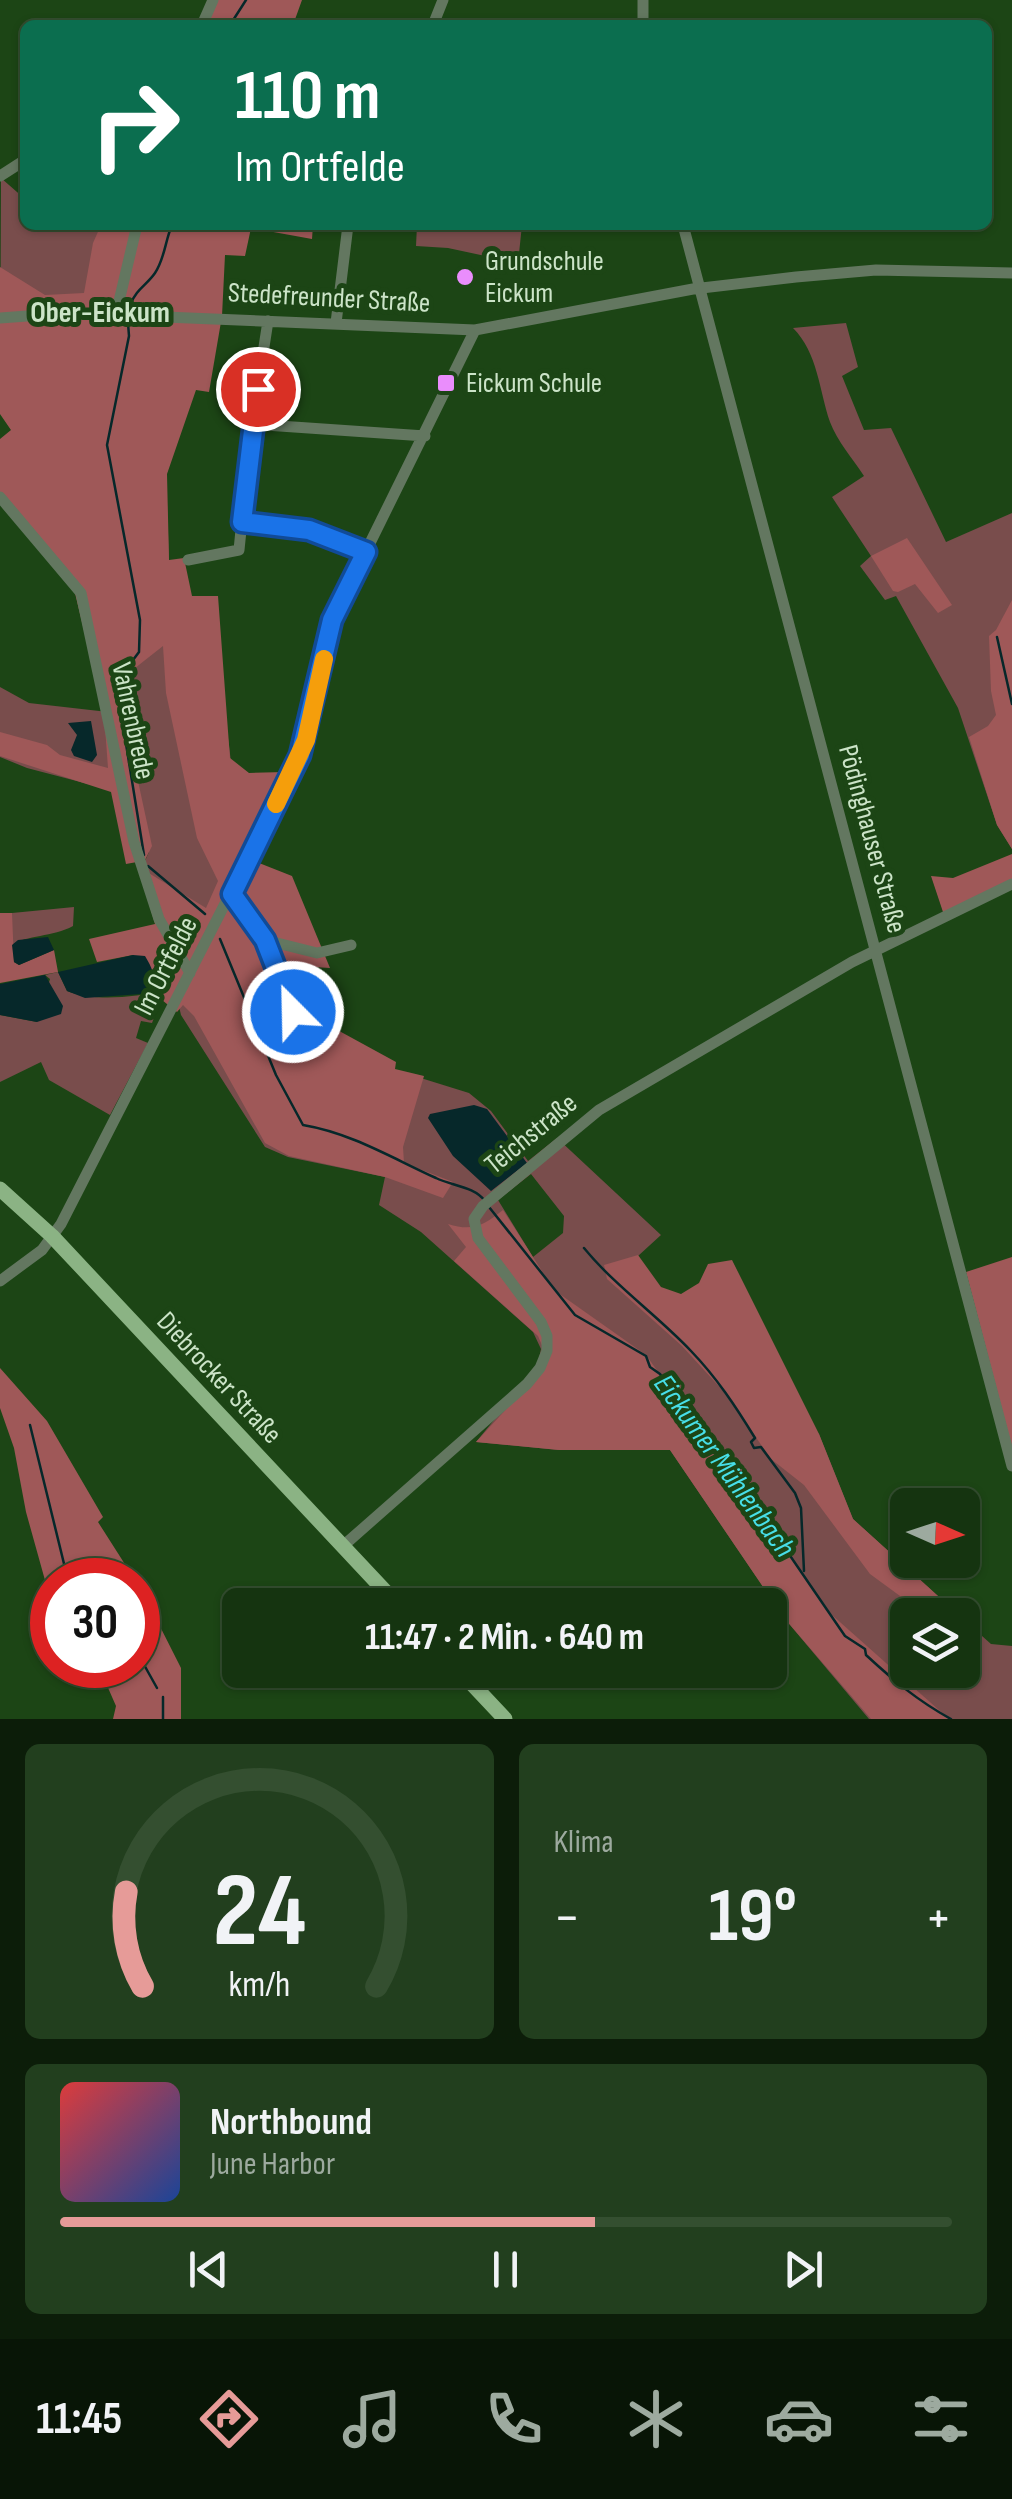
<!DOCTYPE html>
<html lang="de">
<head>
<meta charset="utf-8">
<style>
	body { margin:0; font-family:"Sofia Sans Condensed",sans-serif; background:#223f1e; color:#f1f3f6; height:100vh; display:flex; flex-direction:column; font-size:38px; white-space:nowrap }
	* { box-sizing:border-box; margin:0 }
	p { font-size:32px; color:#9daa9f }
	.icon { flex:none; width:55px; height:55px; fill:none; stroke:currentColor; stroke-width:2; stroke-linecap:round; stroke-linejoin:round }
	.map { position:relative; height:1719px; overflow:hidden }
	.details { display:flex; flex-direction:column; gap:25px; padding:25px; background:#0c1d09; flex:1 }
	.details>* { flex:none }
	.top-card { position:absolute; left:20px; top:20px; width:972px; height:210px; border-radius:15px; box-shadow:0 2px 8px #0004,0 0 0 2px #344f30; background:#0b6e4f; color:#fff; overflow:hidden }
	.needle { width:65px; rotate:93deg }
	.fabs { position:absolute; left:890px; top:1488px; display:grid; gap:20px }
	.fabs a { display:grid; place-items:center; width:90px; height:90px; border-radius:15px; background:#153410; box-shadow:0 2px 8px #0004,0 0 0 2px #344f30; font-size:50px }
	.speed { position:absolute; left:30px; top:1558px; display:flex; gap:20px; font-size:50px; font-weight:700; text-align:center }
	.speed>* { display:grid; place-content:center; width:130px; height:130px; border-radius:50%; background:#153410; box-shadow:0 2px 8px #0004,0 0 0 2px #344f30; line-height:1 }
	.speed .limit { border:15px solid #d22; background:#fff; color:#111 }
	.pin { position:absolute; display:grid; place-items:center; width:85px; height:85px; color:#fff; margin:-42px; border:5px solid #fff; border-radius:50%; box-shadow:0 2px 10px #0007 }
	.me { position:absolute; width:110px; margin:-55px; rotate:337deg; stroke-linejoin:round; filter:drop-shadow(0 0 8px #0008) }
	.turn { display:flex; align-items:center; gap:35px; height:210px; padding:0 50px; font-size:45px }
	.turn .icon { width:130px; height:130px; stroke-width:2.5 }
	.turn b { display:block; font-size:70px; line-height:85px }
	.big { font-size:75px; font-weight:700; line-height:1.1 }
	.details .widget { flex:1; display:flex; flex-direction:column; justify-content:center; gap:15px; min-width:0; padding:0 35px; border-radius:15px; background:#223f1e }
	.details .dial { align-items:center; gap:0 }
	.dial svg { height:260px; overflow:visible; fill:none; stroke:#344f30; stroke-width:7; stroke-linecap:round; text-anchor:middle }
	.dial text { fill:#f1f3f6; stroke:none }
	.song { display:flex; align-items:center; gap:30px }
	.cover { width:120px; height:120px; border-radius:15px; background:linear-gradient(135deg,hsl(0 70% 55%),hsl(220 70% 35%)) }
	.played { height:10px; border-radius:5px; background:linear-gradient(90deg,#e69b98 60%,#344f30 60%) }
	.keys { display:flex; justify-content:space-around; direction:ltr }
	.heat { display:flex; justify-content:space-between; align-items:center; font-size:55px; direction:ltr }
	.details .tiles { flex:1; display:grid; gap:25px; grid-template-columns:1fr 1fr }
	.widget:last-child { grid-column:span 2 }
	.trip { position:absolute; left:222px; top:1588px; width:565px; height:100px; border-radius:15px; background:#153410; box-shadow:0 2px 8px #0004,0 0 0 2px #344f30; font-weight:700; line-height:100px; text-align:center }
	.tab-bar { display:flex; height:160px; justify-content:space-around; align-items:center; background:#081506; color:#9daa9f }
	.tab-bar .icon { width:70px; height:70px }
	.tab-bar .selected { color:#e69b98 }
	.tab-bar b { font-size:45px; color:#f1f3f6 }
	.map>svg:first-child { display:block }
	.green { fill:#794d4c; fill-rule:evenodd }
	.forest { fill:#9f5858; fill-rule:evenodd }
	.water { fill:#06282a }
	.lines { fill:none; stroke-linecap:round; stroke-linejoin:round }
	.stream { stroke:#06282a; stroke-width:2.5 }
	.minor { stroke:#637760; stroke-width:11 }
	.major { stroke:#8bb384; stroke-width:15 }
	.route-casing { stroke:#114b97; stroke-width:25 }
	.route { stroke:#1a73e8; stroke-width:18 }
	.slow { stroke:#f59e0b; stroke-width:18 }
	.poi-dot { fill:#ea8dfc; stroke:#1c4515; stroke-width:4 }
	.labels { text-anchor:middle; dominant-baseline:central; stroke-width:10; stroke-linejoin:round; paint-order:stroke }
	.poi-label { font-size:28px; fill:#cce4c8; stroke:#1c4515; text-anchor:start }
	.street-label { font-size:28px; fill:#cce4c8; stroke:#1c4515 }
	.neighbourhood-label { font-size:30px; font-weight:bold; fill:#cce4c8; stroke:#1c4515 }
	.water-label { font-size:30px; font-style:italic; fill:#47dee7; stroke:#1c4515 }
</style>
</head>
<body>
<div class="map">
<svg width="1012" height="1719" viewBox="0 0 1012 1719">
	<rect width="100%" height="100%" fill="#1c4515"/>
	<!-- green -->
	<path class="green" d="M 1,178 L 25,199 L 25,225 L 101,225 L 99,230 L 195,390 L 166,475 L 169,561 L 191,597 L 224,706 L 243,858 L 295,965 L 309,1016 L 395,1070 L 469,1093 L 491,1111 L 528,1161 L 557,1138 L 661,1235 L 638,1256 L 660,1288 L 819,1434 L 853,1519 L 959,1615 L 908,1615 L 908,1670 L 962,1670 L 963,1619 L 991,1644 L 1012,1646 L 1012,1719 L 869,1719 L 785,1619 L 670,1450 L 559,1450 L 476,1442 L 537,1368 L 541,1349 L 533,1332 L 421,1232 L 379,1205 L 385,1177 L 288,1157 L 265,1147 L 181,1015 L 145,861 L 149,852 L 111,790 L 27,768 L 0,757 L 0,687 L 29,703 L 108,712 L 77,588 L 12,431 L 0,413 ZM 531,1174 L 564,1216 L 563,1233 L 533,1257 L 498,1200 Z
		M 417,225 L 522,225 L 518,263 L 448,248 L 416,246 Z
		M 846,323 L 858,367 L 842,376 L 864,430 L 891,428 L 946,542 L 1012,513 L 1012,849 L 997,825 L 958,708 L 896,596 L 885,600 L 860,566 L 871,556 L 832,497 L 864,476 C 853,459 837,441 830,422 C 819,390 818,353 793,328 Z
		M 74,907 L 73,926 C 53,937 26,935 12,945 L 12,913 Z
		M 58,972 L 67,991 C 95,1002 134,997 164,991 L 152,1023 L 141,1021 L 136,1038 L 148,1043 L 110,1115 L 49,1080 L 41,1062 L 0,1082 L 0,1015 L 37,1022 L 50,979 L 45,975 Z"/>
	<!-- forest -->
	<path class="forest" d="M 216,0 L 302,0 L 293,25 L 206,25 Z
		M 101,225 L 313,225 L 312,239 L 251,228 L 245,256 L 225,255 L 222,316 L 209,392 L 196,390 L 167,474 L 169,560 L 184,558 L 192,596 L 218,596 L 230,758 L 249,773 L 285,772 L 244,857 L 292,876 L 330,968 L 296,966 L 310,1015 L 396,1062 L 395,1069 L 424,1076 L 403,1147 L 404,1163 L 453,1182 L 443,1198 L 385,1177 L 289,1156 L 265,1143 L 194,1016 L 183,1005 L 177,1012 L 162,1000 L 163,992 L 155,993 L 156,977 L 133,955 L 97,962 L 89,939 L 155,924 L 137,862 L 126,864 L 111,792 L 0,756 L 0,732 L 47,745 L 60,755 L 108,768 L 104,713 L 74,589 L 0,495 L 0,439 L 11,430 L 0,414 L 0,267 L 45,295 L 84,293 L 93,243 ZM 163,646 L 166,693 L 197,838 L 218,881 L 206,908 L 147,872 L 145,860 L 152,846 L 124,716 L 130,672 Z
		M 907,538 L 952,605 L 938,613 L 915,584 L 898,592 L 893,591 L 871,556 Z
		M 1012,600 L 1012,849 L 997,825 L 969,737 L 988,726 L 996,715 L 991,691 L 989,636 L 996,630 Z
		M 1012,854 L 1012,885 L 945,918 L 931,876 L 953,878 Z
		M 0,913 L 12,913 L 14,962 L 19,965 L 54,950 L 58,972 L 0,983 Z
		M 503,1210 L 554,1290 L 646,1355 L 832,1615 L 949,1719 L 871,1719 L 785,1619 L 670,1450 L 559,1450 L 476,1442 L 543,1369 L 544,1350 L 538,1336 L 454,1261 L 466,1247 L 448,1224 C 473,1232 484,1225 503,1210 Z
		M 638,1255 L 661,1287 L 681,1294 L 699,1283 L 708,1264 L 732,1260 L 819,1434 L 853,1519 L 959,1615 L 926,1615 L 870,1574 L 804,1485 L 771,1459 L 726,1394 L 682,1346 L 607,1279 L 604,1265 Z
		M 1012,1257 L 1012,1448 L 966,1272 Z
		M 0,1368 L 47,1421 L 103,1517 L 98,1522 L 135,1580 L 52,1580 L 52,1597 L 48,1591 L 26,1512 L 14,1448 L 0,1408 Z
		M 138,1583 L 181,1668 L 181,1719 L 113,1719 L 116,1706 L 98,1665 L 138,1665 Z"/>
	<!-- water -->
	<path class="water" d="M 91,721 L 97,755 L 92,762 L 74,756 L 71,750 L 77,735 L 68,723 Z
		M 48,937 L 54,950 L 19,965 L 14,962 L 12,945 L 18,940 Z
		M 133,955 L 145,956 C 153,969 156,978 155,993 L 85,998 L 67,991 L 58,972 Z
		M 45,975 L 63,1006 L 61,1014 L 37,1022 L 0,1015 L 0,984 Z
		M 474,1105 L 487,1109 L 527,1163 L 491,1191 L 453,1156 L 428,1118 L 430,1114 Z"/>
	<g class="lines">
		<!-- stream -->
		<path class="stream" d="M 230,25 L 246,0
			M 130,305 C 137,288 146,286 155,273 C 165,258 165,241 172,225
			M 128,323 L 129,336 L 107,445 L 140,620 L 139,652 L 127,668 L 121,713 L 144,855
			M 997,637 L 1012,704
			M 148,866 L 205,914
			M 220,939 L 276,1075 L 303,1125 C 351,1133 392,1158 436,1178 C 452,1186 474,1186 485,1201
			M 489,1207 L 575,1315 L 646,1356 L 650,1367 L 660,1374 L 684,1411 L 730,1468 L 845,1636 L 865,1649 L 866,1655 C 893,1680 918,1701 951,1719
			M 584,1248 C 615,1286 657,1315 691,1351 C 717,1378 736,1407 755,1438 L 751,1442 L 754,1448 L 761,1447 L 795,1493 L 801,1508 L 804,1571
			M 30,1425 L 68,1580
			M 138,1654 L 157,1688
			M 163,1719 L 163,1697"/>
		<!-- minor -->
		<path class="minor" d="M 643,0 L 643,25
			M 202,25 L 213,0
			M 433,25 L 443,0
			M 0,176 L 25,160
			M 683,225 L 1012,1466
			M 116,314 L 137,225
			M 0,318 L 68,313 L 475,330 L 693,289 L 796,277 L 876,270 L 1012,273
			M 336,323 L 348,225
			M 252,424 L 425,436
			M 0,497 L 81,593 L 134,842 L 159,919 L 190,973
			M 242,522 L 309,530 L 366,552
			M 188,560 L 239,550 L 251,431 L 268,321
			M 232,893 L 265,940 L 293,1012
			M 265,940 L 317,953 L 351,945
			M 0,1281 L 42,1250 L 61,1224 L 295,767 L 305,740 L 335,614 L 475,330
			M 343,1546 L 527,1384 L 540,1368 L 547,1351 L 547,1336 L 541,1322 L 478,1238 L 474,1219 L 483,1206 L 599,1110 L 852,962 L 1012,884"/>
		<!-- major -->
		<path class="major" d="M 0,1189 L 52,1236 L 398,1605
			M 459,1670 L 505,1719"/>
	</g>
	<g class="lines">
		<!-- route casing -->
		<g class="route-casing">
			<path id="route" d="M 258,389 L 242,522 L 309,530 L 366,552 L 332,620 L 300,755 L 232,894 L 265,940 L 293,1012"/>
		</g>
		<!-- route -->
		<use href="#route" class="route"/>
		<!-- slow -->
		<path class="slow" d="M 276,804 L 306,740 L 324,659"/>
	</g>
	<!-- markers -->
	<g class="poi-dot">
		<circle cx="465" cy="277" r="10"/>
		<rect x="436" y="373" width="20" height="20" rx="5"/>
	</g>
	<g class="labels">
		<!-- poi labels -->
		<g class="poi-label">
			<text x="485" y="261">Grundschule<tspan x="485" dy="32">Eickum</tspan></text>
			<text x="466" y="383">Eickum Schule</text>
		</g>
		<!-- street labels -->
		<g class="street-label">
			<text transform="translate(329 298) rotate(3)">Stedefreunder Straße</text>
			<text transform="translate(133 721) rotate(78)">Vahrenbrede</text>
			<text transform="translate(872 839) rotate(75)">Pödinghauser Straße</text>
			<text transform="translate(166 966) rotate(-63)">Im Ortfelde</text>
			<text transform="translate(531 1134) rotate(-39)">Teichstraße</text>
			<text transform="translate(219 1378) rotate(47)">Diebrocker Straße</text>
		</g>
		<!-- neighbourhood labels -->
		<g class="neighbourhood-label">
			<text x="100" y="313">Ober-Eickum</text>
		</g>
		<!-- water labels -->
		<g class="water-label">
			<text transform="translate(724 1466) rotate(54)">Eickumer Mühlenbach</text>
		</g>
	</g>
</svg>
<div class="fabs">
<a><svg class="needle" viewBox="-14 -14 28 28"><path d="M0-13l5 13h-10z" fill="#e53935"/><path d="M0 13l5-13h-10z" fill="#9daa9f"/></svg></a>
<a><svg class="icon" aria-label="layers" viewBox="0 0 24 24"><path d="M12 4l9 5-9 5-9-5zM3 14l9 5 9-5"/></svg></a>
</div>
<div class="speed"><div class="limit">30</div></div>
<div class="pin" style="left:258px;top:389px;background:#d93025"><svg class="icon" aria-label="arrive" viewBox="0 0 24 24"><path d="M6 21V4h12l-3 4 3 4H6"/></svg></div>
<svg class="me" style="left:293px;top:1012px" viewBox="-20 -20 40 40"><circle r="17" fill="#1a73e8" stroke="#fff" stroke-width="3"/><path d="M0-11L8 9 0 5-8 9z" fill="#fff"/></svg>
<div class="trip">11:47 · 2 Min. · 640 m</div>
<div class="top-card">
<div class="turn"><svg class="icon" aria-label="right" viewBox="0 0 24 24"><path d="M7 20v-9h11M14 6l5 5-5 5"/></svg><div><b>110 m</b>Im Ortfelde</div></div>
</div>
</div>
<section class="details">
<div class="tiles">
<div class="widget dial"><svg viewBox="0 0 100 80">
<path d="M14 69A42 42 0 1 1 86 69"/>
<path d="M14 69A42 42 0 0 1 9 40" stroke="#e69b98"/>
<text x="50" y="56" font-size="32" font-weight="700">24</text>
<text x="50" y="72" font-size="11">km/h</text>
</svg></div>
<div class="widget"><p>Klima</p>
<div class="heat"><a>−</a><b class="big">19°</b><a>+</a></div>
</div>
<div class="widget">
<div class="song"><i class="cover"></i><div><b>Northbound</b><p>June Harbor</p></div></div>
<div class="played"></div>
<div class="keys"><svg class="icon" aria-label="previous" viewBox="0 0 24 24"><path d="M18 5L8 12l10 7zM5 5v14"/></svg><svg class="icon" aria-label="pause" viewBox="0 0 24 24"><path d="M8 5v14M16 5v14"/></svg><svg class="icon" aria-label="next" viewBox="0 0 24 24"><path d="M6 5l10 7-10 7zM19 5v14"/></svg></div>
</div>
</div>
</section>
<nav class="tab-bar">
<b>11:45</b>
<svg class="icon selected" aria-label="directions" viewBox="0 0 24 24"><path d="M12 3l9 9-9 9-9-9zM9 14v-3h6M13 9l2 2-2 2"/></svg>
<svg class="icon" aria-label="music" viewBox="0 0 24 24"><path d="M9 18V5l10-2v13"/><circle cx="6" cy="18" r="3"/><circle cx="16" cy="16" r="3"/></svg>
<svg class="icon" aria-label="phone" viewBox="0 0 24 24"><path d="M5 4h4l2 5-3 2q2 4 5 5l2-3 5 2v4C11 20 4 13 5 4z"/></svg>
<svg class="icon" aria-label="climate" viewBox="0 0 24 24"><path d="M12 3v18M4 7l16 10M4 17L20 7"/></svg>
<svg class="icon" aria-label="car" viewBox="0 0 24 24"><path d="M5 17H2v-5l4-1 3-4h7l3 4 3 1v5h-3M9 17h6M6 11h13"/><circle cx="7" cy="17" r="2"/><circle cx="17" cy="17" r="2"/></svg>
<svg class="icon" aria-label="filters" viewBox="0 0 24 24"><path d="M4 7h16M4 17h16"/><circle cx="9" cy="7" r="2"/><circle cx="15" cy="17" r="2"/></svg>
</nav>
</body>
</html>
